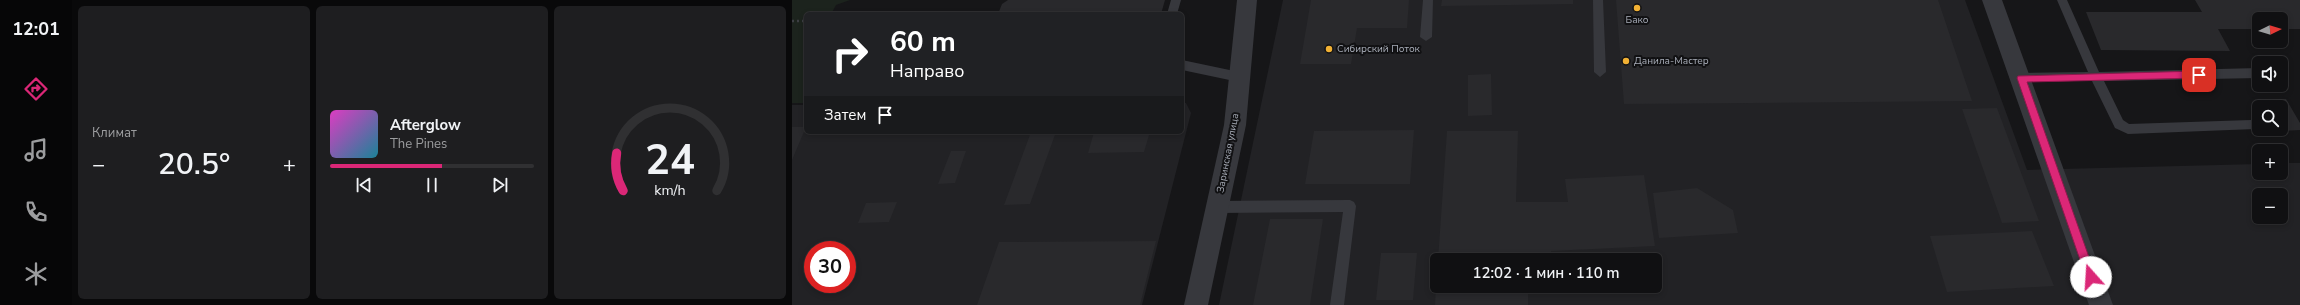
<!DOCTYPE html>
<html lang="ru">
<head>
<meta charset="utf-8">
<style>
	body { margin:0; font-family:"Nunito Sans",sans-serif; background:#1e1e20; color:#f1f3f6; height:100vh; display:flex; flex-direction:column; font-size:15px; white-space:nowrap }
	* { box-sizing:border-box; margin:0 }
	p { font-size:13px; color:#9c9d9f }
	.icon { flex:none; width:22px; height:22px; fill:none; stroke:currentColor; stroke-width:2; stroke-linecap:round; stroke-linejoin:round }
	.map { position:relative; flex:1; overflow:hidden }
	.drawer { display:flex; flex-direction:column; gap:6px; padding:6px; background:#09090a; width:720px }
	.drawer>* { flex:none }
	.guide { position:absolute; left:12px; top:12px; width:380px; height:122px; border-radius:6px; box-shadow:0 2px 6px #0003,0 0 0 1px #303032; background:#202124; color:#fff; overflow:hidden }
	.needle { width:26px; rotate:85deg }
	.tools { position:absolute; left:1460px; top:12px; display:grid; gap:8px }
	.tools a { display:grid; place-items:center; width:36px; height:36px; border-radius:6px; background:#101012; box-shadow:0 2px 6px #0003,0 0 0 1px #303032; font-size:20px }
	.speed { position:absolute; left:12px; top:241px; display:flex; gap:8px; font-size:20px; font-weight:700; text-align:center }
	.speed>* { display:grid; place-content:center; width:52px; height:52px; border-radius:50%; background:#101012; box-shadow:0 2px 6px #0003,0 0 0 1px #303032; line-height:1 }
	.speed .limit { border:6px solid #d22; background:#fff; color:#111 }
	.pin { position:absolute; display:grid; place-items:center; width:34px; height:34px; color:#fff; margin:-17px; border-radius:8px; box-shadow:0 2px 6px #0006 }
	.me { position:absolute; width:44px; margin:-22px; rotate:341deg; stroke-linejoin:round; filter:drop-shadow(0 0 3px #0008) }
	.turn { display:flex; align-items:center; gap:14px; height:84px; padding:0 20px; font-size:18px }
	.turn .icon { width:52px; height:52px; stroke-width:2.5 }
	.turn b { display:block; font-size:28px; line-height:34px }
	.then { display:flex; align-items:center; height:38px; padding:0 20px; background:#0003; gap:8px; font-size:15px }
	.big { font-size:30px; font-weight:600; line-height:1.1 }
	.drawer .widget { flex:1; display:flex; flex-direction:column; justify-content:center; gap:6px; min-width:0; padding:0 14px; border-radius:6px; background:#1e1e20 }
	.drawer .dial { align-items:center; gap:0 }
	.dial svg { height:104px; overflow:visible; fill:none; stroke:#303032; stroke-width:7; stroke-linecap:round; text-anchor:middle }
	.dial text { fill:#f1f3f6; stroke:none }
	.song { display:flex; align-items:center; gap:12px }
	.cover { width:48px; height:48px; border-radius:6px; background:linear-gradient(135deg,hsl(310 70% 55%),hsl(190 70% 35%)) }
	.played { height:4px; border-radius:2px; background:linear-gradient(90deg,#db2777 55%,#303032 55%) }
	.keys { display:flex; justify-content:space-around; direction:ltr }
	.heat { display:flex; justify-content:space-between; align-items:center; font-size:22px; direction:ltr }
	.drawer .tiles { flex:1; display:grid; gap:6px; grid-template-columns:repeat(3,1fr) }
	.trip { position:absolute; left:638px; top:253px; width:232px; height:40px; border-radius:6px; background:#101012; box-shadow:0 2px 6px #0003,0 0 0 1px #303032; font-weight:600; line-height:40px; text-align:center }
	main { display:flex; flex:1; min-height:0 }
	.tab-bar { display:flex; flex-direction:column; width:72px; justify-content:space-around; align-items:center; background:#060607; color:#9c9d9f }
	.tab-bar .icon { width:28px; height:28px }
	.tab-bar .active { color:#db2777 }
	.tab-bar b { font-size:18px; color:#f1f3f6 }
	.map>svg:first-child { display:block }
	.built { fill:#222225; fill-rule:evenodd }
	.green { fill:#1c231d }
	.building { fill:#29292c }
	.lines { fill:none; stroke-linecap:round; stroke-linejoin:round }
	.path { stroke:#3d3f44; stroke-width:2.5; stroke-dasharray:2 3; stroke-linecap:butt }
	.lane { fill:#37383d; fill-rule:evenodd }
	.street { fill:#37383d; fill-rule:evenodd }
	.route { fill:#db2777; stroke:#8e194d }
	.poi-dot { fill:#f2b134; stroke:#111113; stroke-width:1.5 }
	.labels { text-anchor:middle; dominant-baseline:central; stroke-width:4; stroke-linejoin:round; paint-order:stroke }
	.poi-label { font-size:10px; fill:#a8adb8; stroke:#111113; text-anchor:start }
	.street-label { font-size:10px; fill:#a8adb8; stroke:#111113 }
</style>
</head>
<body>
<main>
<nav class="tab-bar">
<b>12:01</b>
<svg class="icon active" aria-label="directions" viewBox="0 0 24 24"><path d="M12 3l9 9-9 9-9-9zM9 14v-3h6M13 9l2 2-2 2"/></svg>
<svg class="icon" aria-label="music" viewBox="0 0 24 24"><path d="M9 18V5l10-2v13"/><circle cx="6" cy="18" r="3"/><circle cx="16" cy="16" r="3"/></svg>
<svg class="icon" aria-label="phone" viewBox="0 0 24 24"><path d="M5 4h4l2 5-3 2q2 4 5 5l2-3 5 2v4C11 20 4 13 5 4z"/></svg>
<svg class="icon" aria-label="climate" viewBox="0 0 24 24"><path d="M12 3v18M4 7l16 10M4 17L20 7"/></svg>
</nav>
<section class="drawer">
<div class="tiles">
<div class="widget"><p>Климат</p>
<div class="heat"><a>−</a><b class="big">20.5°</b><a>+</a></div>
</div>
<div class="widget">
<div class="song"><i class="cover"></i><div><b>Afterglow</b><p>The Pines</p></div></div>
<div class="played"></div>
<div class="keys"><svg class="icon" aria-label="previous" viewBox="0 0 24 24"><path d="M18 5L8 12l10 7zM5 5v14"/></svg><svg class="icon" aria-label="pause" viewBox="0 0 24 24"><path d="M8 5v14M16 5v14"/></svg><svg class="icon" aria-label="next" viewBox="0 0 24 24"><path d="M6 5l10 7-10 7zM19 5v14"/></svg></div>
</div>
<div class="widget dial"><svg viewBox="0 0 100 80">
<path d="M14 69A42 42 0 1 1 86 69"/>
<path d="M14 69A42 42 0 0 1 9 40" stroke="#db2777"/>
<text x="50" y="56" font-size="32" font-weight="700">24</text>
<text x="50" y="72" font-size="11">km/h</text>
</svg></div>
</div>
</section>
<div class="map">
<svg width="1508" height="305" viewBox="0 0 1508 305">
	<rect width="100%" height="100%" fill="#161618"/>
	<!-- built -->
	<path class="built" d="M 491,0 L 1173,0 L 1235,170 L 1467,164 L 1467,173 L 1489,173 L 1489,163 L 1508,163 L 1508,305 L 427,305 ZM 1467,195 L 1489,195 L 1489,217 L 1467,217 ZM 645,260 L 863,260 L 863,286 L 645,286 Z
		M 390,103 L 394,103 L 399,113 L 350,305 L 0,305 L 0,105 L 14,105 L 14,132 L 390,132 ZM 21,250 L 55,250 L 55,284 L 21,284 Z"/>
	<!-- green -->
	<path class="green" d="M 0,0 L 58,0 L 44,5 L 39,14 L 14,14 L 14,103 L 0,103 Z"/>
	<!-- building -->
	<path class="building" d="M 216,0 L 373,0 L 369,14 L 206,14 L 210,4 Z
		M 519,0 L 617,0 L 615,28 L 565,28 L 559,64 L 508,64 Z
		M 650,0 L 781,0 L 781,4 L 649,6 Z
		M 824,0 L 1146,0 L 1180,101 L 832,104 Z
		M 1403,0 L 1508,0 L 1508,29 L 1489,29 L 1489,19 L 1467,19 L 1467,29 L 1426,29 L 1438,51 L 1309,50 L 1294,12 L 1410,12 Z
		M 699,74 L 700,115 L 676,116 L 676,75 Z
		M 1473,99 L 1494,99 L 1508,123 L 1508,130 L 1490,131 L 1489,107 L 1477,107 Z
		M 1205,108 L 1247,221 L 1210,223 L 1170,109 Z
		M 0,127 L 14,127 L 0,160 Z
		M 622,130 L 618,184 L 513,184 L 522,131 Z
		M 655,131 L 726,131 L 724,202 L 776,202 L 773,179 L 852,175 L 863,246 L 759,251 L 759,260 L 646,260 Z
		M 239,132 L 264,132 L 238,204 L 212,205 Z
		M 302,132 L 358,132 L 352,152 L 296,153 Z
		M 159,151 L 174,151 L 163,183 L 146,184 Z
		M 905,188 L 941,210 L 946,233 L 867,238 L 861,193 Z
		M 105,202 L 97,222 L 66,223 L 74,203 Z
		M 478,219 L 531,219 L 518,305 L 461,305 Z
		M 1240,231 L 1262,286 L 1155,292 L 1138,236 Z
		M 364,241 L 348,305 L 185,305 L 207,242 Z
		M 589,253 L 625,253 L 621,300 L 584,300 Z
		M 644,286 L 736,286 L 736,305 L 643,305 Z"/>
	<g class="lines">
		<!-- path -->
		<path class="path" d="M 0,21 L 14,21"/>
		<!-- lane -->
		<path class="lane" d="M 379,0 L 389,0 L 385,14 L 375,14 Z
			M 631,0 L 641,0 L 640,37 L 634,41 L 628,37 Z
			M 801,0 L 811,0 L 814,72 L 808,77 L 802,72 Z
			M 1265,0 L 1275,0 L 1307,72 L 1467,68 L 1467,78 L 1312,81 L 1331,120 L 1337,124 L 1459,120 L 1463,121 L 1465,125 L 1463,129 L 1336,134 L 1323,128 L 1300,81 L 1225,81 L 1223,78 L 1229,73 L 1296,72 Z
			M 390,60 L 447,72 L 453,77 L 447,82 L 390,70 Z
			M 558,200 L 562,202 L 564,206 L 552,305 L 538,305 L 551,212 L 425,213 L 421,211 L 419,207 L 421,203 L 425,201 Z"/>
		<!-- street -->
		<path class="street" d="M 445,0 L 465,0 L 454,125 L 416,305 L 392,305 L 432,125 Z
			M 1190,0 L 1210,0 L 1321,305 L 1297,305 Z"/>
	</g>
	<!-- route -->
	<path class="route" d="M 1407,71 L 1412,75 L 1407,78 L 1235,82 L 1304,277 L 1299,281 L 1295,280 L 1225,78 L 1226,76 Z"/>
	<!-- markers -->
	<g class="poi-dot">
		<circle cx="845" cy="8" r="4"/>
		<circle cx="537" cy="49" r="4"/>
		<circle cx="834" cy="61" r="4"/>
	</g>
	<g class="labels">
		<!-- poi labels -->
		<g class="poi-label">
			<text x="845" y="20" text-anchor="middle">Бако</text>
			<text x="545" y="49">Сибирский Поток</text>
			<text x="842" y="61">Данила-Мастер</text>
		</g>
		<!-- street labels -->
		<g class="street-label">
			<text transform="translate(436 153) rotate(-79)">Заринская улица</text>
		</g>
	</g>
</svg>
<div class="tools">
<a><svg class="needle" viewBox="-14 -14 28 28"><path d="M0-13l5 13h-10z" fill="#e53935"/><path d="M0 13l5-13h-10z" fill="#9c9d9f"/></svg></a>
<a><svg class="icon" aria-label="sound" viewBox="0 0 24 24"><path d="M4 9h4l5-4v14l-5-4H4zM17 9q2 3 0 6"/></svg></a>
<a><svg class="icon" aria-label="search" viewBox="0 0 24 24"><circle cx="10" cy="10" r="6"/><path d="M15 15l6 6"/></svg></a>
<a>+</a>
<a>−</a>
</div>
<div class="speed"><div class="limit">30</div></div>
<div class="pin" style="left:1407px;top:75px;background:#d93025"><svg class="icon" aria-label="arrive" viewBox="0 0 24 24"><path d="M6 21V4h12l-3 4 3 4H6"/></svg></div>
<svg class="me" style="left:1299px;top:277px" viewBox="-20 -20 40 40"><circle r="19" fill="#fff"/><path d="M0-13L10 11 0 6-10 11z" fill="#db2777"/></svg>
<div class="trip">12:02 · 1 мин · 110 m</div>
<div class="guide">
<div class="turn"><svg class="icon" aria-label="right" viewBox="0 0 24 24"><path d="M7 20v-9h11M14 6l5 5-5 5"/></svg><div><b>60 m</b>Направо</div></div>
<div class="then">Затем<svg class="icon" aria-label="arrive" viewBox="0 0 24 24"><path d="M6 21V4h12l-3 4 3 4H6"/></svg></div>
</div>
</div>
</main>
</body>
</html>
